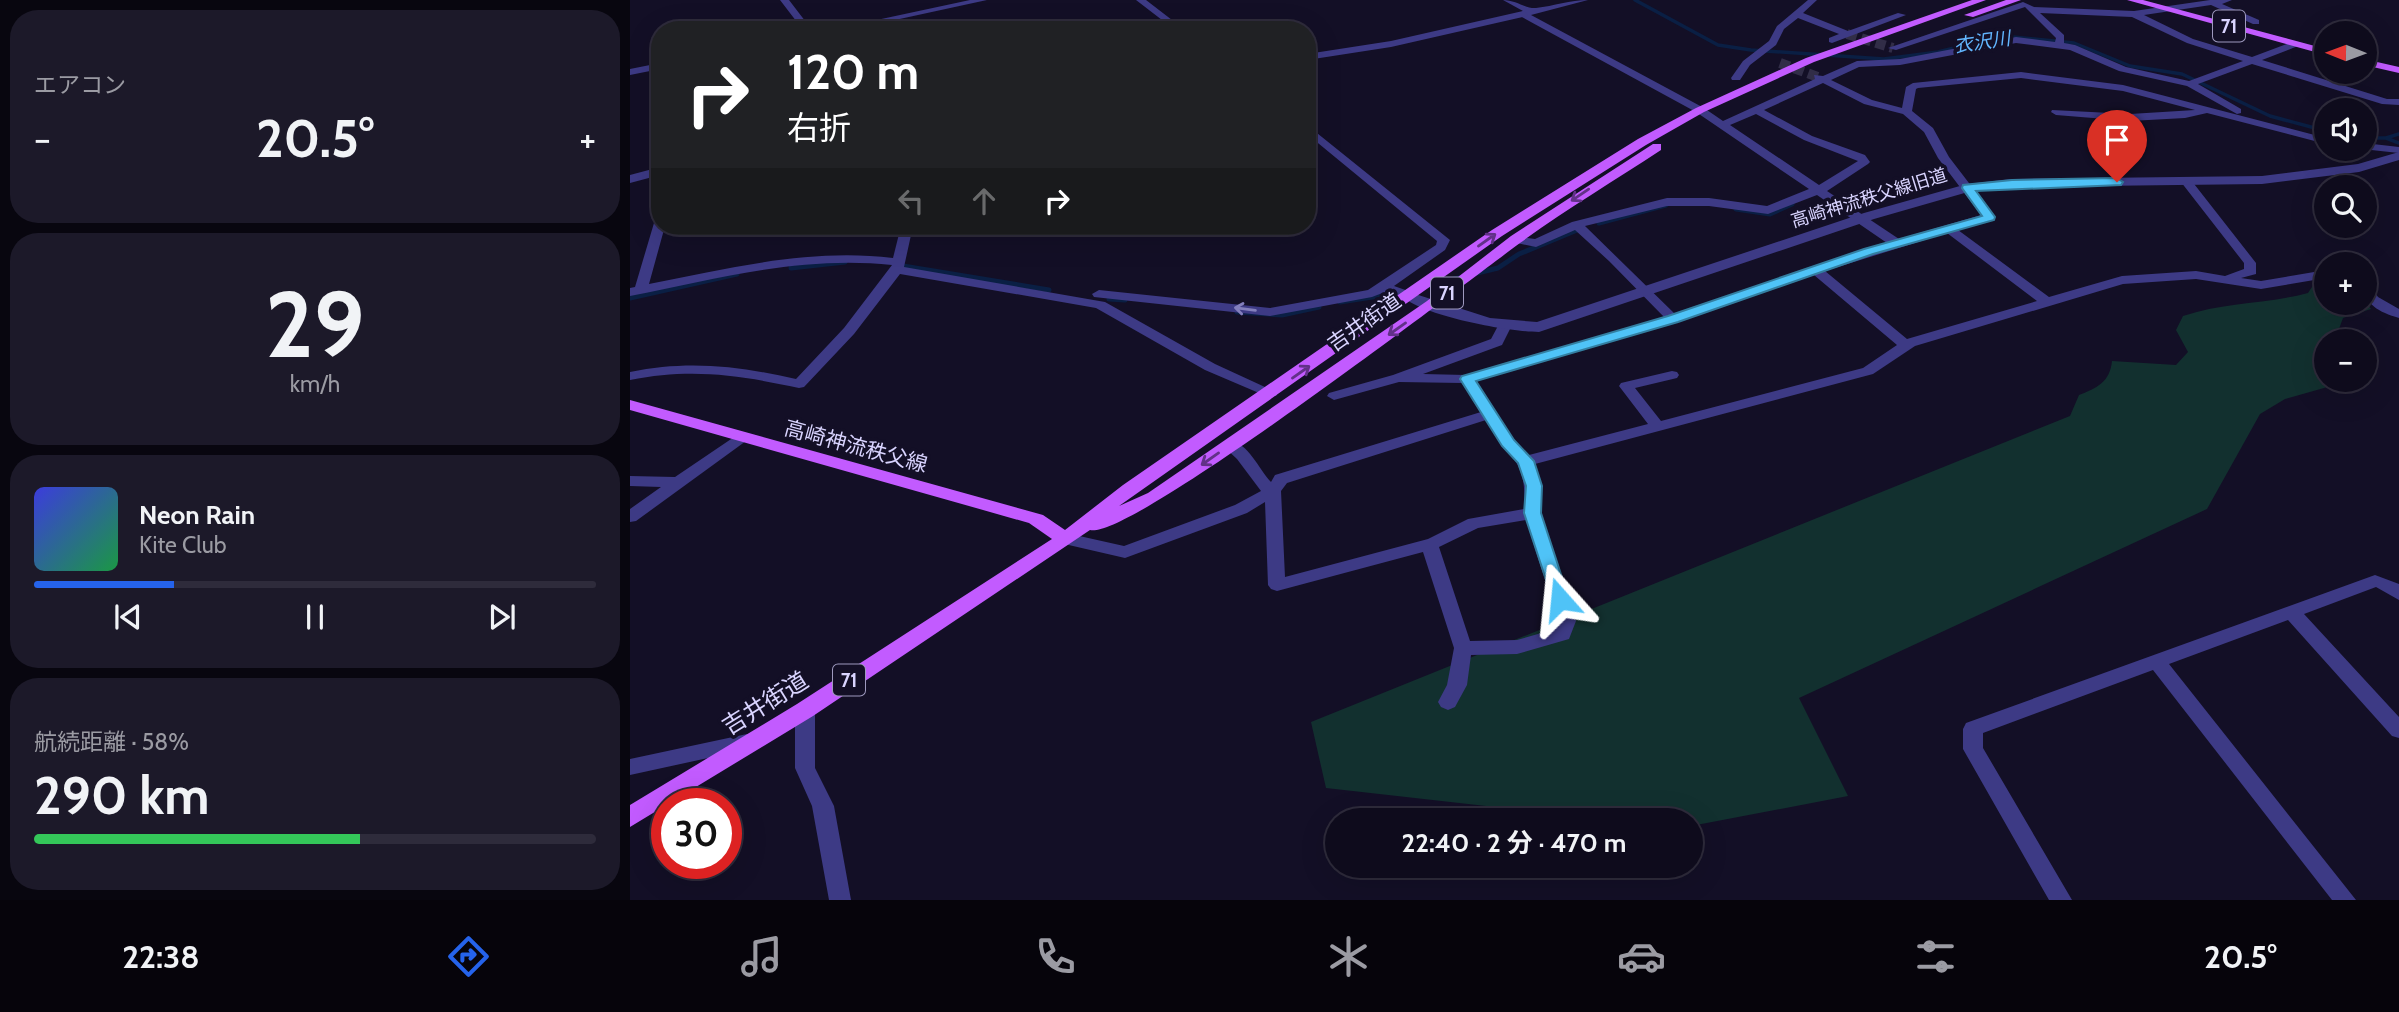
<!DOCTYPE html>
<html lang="ja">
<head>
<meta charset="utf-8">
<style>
	body { margin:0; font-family:Cabin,"Noto Sans JP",sans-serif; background:#1c1929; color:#f1f3f6; height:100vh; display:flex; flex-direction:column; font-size:26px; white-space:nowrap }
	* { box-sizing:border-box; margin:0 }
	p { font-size:23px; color:#9b9ba3 }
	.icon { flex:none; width:38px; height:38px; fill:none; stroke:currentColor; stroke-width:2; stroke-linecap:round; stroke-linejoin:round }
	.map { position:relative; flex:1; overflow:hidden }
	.side { display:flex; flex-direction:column; gap:10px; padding:10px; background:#08060f; width:630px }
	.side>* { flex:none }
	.banner { position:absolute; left:21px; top:21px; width:665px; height:214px; border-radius:28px; box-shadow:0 7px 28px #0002,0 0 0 2px #2e2b3b; background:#202124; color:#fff; overflow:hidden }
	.needle { width:46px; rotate:271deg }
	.tools { position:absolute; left:1684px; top:21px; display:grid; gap:14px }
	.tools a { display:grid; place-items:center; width:63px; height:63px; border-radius:50%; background:#0e0b1c; box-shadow:0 7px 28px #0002,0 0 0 2px #2e2b3b; font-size:35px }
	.speed { position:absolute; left:21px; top:788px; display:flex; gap:14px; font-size:35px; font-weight:700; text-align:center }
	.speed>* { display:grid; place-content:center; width:91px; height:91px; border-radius:50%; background:#0e0b1c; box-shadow:0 7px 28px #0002,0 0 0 2px #2e2b3b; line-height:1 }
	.speed .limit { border:10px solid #d22; background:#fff; color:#111 }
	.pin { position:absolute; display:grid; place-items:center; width:60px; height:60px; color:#fff; margin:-72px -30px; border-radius:50% 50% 50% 0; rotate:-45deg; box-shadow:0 0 7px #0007 }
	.pin .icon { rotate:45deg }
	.me { position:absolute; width:77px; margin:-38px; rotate:342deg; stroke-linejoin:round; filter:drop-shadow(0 0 5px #0008) }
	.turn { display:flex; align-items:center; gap:24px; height:147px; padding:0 21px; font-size:32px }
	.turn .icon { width:91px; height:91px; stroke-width:2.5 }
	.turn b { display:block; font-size:49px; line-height:60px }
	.lanes { display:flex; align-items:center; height:66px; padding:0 21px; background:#0003; justify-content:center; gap:35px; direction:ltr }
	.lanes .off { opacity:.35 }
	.big { font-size:52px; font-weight:700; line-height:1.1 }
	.side .widget { flex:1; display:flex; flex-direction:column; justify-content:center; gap:10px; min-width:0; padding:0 24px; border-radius:28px; background:#1c1929 }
	.side .dial { align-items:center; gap:0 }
	.dial b { font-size:91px; line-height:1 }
	.song { display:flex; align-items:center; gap:21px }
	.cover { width:84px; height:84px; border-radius:10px; background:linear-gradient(135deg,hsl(240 70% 55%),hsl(140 70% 35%)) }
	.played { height:7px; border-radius:4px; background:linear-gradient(90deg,#2563eb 25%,#2e2b3b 25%) }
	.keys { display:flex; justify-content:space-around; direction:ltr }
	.heat { display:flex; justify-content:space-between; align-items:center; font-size:38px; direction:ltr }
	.charge { height:10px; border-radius:5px; background:linear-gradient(90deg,#34c759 58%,#2e2b3b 0) }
	.trip { position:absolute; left:695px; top:808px; width:378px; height:70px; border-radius:35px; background:#0e0b1c; box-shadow:0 7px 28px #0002,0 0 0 2px #2e2b3b; font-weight:700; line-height:70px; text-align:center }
	.tab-bar { display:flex; height:112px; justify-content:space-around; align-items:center; background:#06040b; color:#9b9ba3 }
	.tab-bar .icon { width:49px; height:49px }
	.tab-bar .active { color:#2563eb }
	.tab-bar b { font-size:32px; color:#f1f3f6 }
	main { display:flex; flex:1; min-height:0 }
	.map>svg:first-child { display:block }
	.green { fill:#12302f }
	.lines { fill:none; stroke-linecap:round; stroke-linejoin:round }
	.stream-far1 { stroke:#0a1f44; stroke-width:3.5 }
	.stream { stroke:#0a1f44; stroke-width:5 }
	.minor-tunnel { stroke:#312d47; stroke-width:10; stroke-dasharray:10 5; stroke-linecap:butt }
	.minor { fill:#3d3a85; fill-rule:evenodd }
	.tertiary { fill:#3d3a85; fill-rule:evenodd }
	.primary { fill:#c25bff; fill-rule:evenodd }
	.oneway { stroke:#623188 }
	.oneway2 { stroke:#837fbc }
	.route { fill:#4fc3f7; stroke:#337fa1; stroke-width:2 }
	.labels { text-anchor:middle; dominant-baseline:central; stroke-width:7; stroke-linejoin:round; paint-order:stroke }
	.far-street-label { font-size:18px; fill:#d9d4ff; stroke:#130f26 }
	.shield { fill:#130f26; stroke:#9e99be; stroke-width:2 }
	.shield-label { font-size:19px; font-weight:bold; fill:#d9d4ff }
	.far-water-label { font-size:19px; font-style:italic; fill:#62b6ff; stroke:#130f26 }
	.street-label { font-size:21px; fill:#d9d4ff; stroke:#130f26 }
	.near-street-label { font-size:24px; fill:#d9d4ff; stroke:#130f26 }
</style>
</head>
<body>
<main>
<section class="side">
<div class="widget"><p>エアコン</p>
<div class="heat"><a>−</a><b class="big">20.5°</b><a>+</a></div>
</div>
<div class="widget dial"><b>29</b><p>km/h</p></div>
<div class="widget">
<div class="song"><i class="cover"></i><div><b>Neon Rain</b><p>Kite Club</p></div></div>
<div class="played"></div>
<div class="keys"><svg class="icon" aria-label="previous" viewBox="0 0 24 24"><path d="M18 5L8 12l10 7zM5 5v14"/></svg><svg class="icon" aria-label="pause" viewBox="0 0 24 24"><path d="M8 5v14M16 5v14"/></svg><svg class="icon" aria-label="next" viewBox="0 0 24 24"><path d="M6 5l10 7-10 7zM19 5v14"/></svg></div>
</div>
<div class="widget"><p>航続距離 · 58%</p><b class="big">290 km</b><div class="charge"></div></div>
</section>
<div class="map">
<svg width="1769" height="900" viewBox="0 0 1769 900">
	<rect width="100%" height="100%" fill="#130f26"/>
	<!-- green -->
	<path class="green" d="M 1696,276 L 1696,303 L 1734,303 L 1734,299 L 1741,309 L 1713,318 L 1706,337 L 1696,341 L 1690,367 L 1701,386 L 1655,399 L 1630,414 L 1577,509 L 1169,698 L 1218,796 L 1061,826 L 1060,821 L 988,821 L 696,788 L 681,722 L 1440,416 L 1449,395 C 1467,388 1480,382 1482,361 L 1546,365 L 1558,352 L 1546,330 L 1553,316 C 1594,302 1637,304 1678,293 L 1684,284 Z"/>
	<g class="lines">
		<!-- stream-far1 -->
		<path class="stream-far1" d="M 1005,0 L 1088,45 L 1121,50 L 1254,59 L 1308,52 L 1373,36 L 1444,43 L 1500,66 L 1552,74 L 1640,116 L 1696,131
			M 1734,138 L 1756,138 L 1769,143
			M 1756,138 L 1769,134"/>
		<!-- stream -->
		<path class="stream" d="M 1106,209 L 1140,214 L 1162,204
			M 969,223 L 1036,205
			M 267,265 L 419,290
			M 161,268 L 215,262
			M 843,274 L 868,268 L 889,254 L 952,228
			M 799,285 L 833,277
			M 0,298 L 107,274
			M 479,299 L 495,300
			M 710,302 L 768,293
			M 607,312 L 652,315 L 689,307"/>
		<!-- minor-tunnel -->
		<path class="minor-tunnel" d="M 1217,34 L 1263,48
			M 1150,63 L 1188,77"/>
		<!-- minor -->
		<path class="minor" d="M 150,0 L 159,0 L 182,30 L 173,30 Z
			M 340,0 L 357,0 L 219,30 L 200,30 Z
			M 506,0 L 516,0 L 555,30 L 545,30 Z
			M 873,0 C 886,0 896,9 906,8 C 924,6 940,0 958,0 L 901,15 L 1074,108 L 1093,121 L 1185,79 L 1184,75 L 1193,76 L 1227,61 L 1270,59 L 1386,37 L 1425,42 L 1426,38 L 1395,7 L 1266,50 L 1258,48 L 1393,2 L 1404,7 L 1504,11 L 1580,0 L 1602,0 L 1592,4 L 1629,20 L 1629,24 L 1623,24 L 1581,5 L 1514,15 L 1563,39 L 1622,57 L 1662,42 L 1668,42 L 1668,46 L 1632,60 L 1757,99 L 1769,99 L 1769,105 L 1752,104 L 1622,64 L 1568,84 L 1611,109 L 1611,113 L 1607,114 L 1557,86 L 1489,71 L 1440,50 L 1386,43 L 1270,65 L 1229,67 L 1201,80 L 1242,100 L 1272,108 L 1276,87 L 1283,83 L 1391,72 L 1493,85 L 1696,138 L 1696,144 L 1577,113 L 1555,118 L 1500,121 L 1426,115 L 1421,112 L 1422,110 L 1500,114 L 1565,110 L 1493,91 L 1391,78 L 1288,88 L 1286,89 L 1282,111 L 1303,128 L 1319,157 L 1365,217 L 1328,230 L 1419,297 L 1492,276 L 1566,271 L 1595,276 L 1614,269 L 1614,263 L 1551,182 L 1557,179 L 1561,180 L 1626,263 L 1626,274 L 1611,278 L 1631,281 L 1696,270 L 1696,278 L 1631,289 L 1566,279 L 1493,284 L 1285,346 L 1243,374 L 905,464 L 912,486 L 910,513 L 946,621 L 939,639 L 887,654 L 841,655 L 837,685 L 825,707 L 818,710 L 811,707 L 808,702 L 817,685 L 824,648 L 793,552 L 647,591 L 641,589 L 638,585 L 635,502 L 617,513 L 495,558 L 430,543 L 427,539 L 430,535 L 436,533 L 494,546 L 605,505 L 631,491 L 607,459 L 592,445 L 594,442 C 616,436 628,469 641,482 L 645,475 L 851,412 L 832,383 L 769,382 L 704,400 L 697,396 L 699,393 L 763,375 L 861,339 L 869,324 L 874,323 L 881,327 L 872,345 L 793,374 L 836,375 L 1034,317 L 979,261 L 945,230 L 906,247 L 882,242 L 882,236 L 905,239 L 942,222 L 1037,198 L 1079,198 L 1137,206 L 1179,189 L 1066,112 L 890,16 L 888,14 L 893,11 ZM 1410,13 L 1502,17 L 1557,43 L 1613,61 L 1559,81 L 1496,67 L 1445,45 L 1434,43 L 1434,35 ZM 1193,83 L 1234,104 L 1273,114 L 1294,132 L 1308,158 L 1351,215 L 1269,239 L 1197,191 L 1238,164 L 1240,162 L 1235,155 L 1182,136 L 1134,110 ZM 1126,114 L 1174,140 L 1228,161 L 1189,185 L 1100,125 ZM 1187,195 L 1257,243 L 1045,314 L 955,226 L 1037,206 L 1079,206 L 1138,214 ZM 1317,233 L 1407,301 L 1277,339 L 1195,271 ZM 1184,275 L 1267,345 L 1233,368 L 1031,421 L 1005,388 L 1047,378 L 1049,375 L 1047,372 L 1042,371 L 991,383 L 989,386 L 1018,424 L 899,455 L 884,440 L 846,381 L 1048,322 ZM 856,420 C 879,457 898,461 894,509 L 838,519 L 798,539 L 655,577 L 651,491 L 657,483 ZM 896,520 L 928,621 L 925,629 L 887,640 L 840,641 L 809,547 L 848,528 Z
			M 1178,0 L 1187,0 L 1173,13 L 1218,31 L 1268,13 L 1276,15 L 1202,43 L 1199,42 L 1199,38 L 1209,34 L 1168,18 L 1154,29 L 1146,45 L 1120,65 L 1110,80 L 1102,80 L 1101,78 L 1113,61 L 1139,41 L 1147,26 Z
			M 30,63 L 30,69 L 0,75 L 0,69 Z
			M 677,125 L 820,240 L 815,250 L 764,286 L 784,293 L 784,299 L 779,300 L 755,292 L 742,297 L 640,316 L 464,297 L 462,294 L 469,290 L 640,308 L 738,290 L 806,245 L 807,241 L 677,134 Z
			M 1734,143 L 1769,147 L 1769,153 L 1732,149 L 1734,149 Z
			M 30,219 L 30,226 L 35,226 L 19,284 C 100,268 180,248 263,258 L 271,226 L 283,226 L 274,267 L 475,302 L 585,364 L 648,393 L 646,396 L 636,396 L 575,370 L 466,308 L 270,274 L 224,334 L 174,387 L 169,388 C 109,375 61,368 0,380 L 0,372 C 58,360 109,366 166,379 L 214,328 L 262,265 C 173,255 86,279 0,296 L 0,288 L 5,287 L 24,223 Z
			M 1734,283 L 1739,284 L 1748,297 L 1769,309 L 1769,318 C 1749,312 1734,305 1734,283 Z
			M 110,433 L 118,438 L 116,441 L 6,521 L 0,522 L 0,509 L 31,487 L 0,486 L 0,476 L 45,477 Z
			M 1745,575 L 1769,584 L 1769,600 L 1746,587 L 1674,614 L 1769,717 L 1769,738 L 1762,736 L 1658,620 L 1539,664 L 1726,900 L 1702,900 L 1523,670 L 1353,733 L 1353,748 L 1442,900 L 1419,900 L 1333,749 L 1333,729 L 1336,723 Z
			M 175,702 L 182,705 L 185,710 L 185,768 L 204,806 L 221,900 L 199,900 L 182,806 L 165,768 L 165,710 L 168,705 Z
			M 117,734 L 124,736 L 127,742 L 124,748 L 0,775 L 0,759 Z"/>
		<!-- tertiary -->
		<path class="tertiary" d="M 893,11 L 898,14 L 897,16 L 761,47 L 677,60 L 677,54 L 761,41 Z
			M 1769,152 L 1769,160 L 1729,172 L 1632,184 L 1382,187 L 1338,192 L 1244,219 L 909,332 C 880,332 792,316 772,296 L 779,292 L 860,318 L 907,322 L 1234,213 L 1337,184 L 1382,179 L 1632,176 L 1728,164 Z
			M 30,167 L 30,175 L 0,183 L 0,175 Z"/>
		<!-- primary -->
		<path class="primary" d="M 1342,0 L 1356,0 L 1184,62 L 1074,112 L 1016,145 L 872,236 L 489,506 L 518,493 L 797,301 L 881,236 L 1023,144 L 1031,144 L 1031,150 C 984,181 935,210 890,243 C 837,282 500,541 460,530 L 183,716 L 0,827 L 0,805 L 167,704 L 422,539 L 399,523 L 0,410 L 0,400 L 413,515 L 435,530 L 493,485 L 862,230 L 1008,139 L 1066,108 L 1176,58 Z
			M 1376,0 L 1391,0 L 1343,17 L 1334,15 Z
			M 1497,0 L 1513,0 L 1696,49 L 1696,55 Z
			M 1734,59 L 1769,67 L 1769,73 L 1734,65 Z"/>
	</g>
	<!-- one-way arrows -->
	<defs><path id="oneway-shaft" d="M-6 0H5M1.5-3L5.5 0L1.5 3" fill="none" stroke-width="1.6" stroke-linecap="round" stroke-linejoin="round" transform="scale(1.75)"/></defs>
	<g class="oneway">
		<use href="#oneway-shaft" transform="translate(950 195) rotate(146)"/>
		<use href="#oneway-shaft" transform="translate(857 240) rotate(-35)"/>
		<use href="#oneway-shaft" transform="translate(767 329) rotate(145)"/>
		<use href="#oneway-shaft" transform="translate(671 372) rotate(-35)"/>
		<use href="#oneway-shaft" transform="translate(580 459) rotate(145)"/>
	</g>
	<use class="oneway2" href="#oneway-shaft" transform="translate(615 309) rotate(-173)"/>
	<!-- route -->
	<path class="route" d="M 1487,178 L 1493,182 L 1491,185 L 1346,191 L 1365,217 L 1364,220 L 1243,254 L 1048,322 L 846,381 L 884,440 L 904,461 L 912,486 L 911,513 L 939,599 L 937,604 L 924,604 L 894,513 L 896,486 L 888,463 L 872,446 L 830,379 L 832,376 L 1038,316 L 1234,249 L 1352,216 L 1332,188 L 1333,185 L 1382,180 Z"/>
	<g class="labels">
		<!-- far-street labels -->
		<g class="far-street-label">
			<text transform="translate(1239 198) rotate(-17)">高崎神流秩父線旧道</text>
		</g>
		<!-- shield labels -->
		<g class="shield">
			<rect x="1583" y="10.5" width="32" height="31" rx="5"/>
			<rect x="801" y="277.5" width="32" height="31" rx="5"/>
			<rect x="203" y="664.5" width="32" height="31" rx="5"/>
		</g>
		<g class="shield-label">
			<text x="1599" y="26">71</text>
			<text x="817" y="293">71</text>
			<text x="219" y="680">71</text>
		</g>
		<!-- far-water labels -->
		<g class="far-water-label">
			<text transform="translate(1352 42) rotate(-8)">衣沢川</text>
		</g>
		<!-- street labels -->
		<g class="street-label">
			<text transform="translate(734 322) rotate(-35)">吉井街道</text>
			<text transform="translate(226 446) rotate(15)">高崎神流秩父線</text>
		</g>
		<!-- near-street labels -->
		<g class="near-street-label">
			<text transform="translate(135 703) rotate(-32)">吉井街道</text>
		</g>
	</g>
</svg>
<div class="tools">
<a><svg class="needle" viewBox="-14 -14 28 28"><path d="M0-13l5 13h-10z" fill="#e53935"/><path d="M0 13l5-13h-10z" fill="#9b9ba3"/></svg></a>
<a><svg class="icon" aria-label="sound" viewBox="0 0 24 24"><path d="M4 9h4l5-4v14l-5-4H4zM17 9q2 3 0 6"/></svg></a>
<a><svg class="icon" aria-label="search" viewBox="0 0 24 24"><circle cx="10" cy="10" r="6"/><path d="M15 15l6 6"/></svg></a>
<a>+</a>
<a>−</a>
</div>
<div class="speed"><div class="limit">30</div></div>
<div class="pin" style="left:1487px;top:182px;background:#d93025"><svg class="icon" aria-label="arrive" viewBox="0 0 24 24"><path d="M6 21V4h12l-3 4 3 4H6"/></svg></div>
<svg class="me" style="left:930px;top:599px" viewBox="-20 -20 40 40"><path d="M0-17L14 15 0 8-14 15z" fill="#4fc3f7" stroke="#fff" stroke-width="4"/></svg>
<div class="trip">22:40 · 2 分 · 470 m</div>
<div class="banner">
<div class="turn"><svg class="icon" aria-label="right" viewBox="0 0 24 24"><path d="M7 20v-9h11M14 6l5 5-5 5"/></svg><div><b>120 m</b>右折</div></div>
<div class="lanes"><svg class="icon off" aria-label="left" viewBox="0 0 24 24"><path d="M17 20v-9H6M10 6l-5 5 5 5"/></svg><svg class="icon off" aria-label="ahead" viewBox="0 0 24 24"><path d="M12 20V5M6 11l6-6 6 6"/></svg><svg class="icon" aria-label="right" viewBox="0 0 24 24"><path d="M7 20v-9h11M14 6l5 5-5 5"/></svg></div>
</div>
</div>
</main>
<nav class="tab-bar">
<b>22:38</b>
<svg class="icon active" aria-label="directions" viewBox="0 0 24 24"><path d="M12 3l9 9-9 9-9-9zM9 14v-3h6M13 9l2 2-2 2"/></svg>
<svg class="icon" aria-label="music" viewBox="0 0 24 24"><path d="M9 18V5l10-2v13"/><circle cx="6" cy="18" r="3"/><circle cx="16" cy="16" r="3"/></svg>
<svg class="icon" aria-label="phone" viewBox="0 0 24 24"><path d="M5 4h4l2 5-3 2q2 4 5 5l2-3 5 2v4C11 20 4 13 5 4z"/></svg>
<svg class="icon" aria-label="climate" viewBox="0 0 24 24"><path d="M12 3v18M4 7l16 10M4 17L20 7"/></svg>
<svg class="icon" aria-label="car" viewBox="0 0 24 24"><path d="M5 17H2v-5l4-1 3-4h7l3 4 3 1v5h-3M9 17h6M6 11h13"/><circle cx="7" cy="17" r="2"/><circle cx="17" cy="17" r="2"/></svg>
<svg class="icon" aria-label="filters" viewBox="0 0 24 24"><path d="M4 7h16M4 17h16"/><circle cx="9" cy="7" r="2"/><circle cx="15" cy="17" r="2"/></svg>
<b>20.5°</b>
</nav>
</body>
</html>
